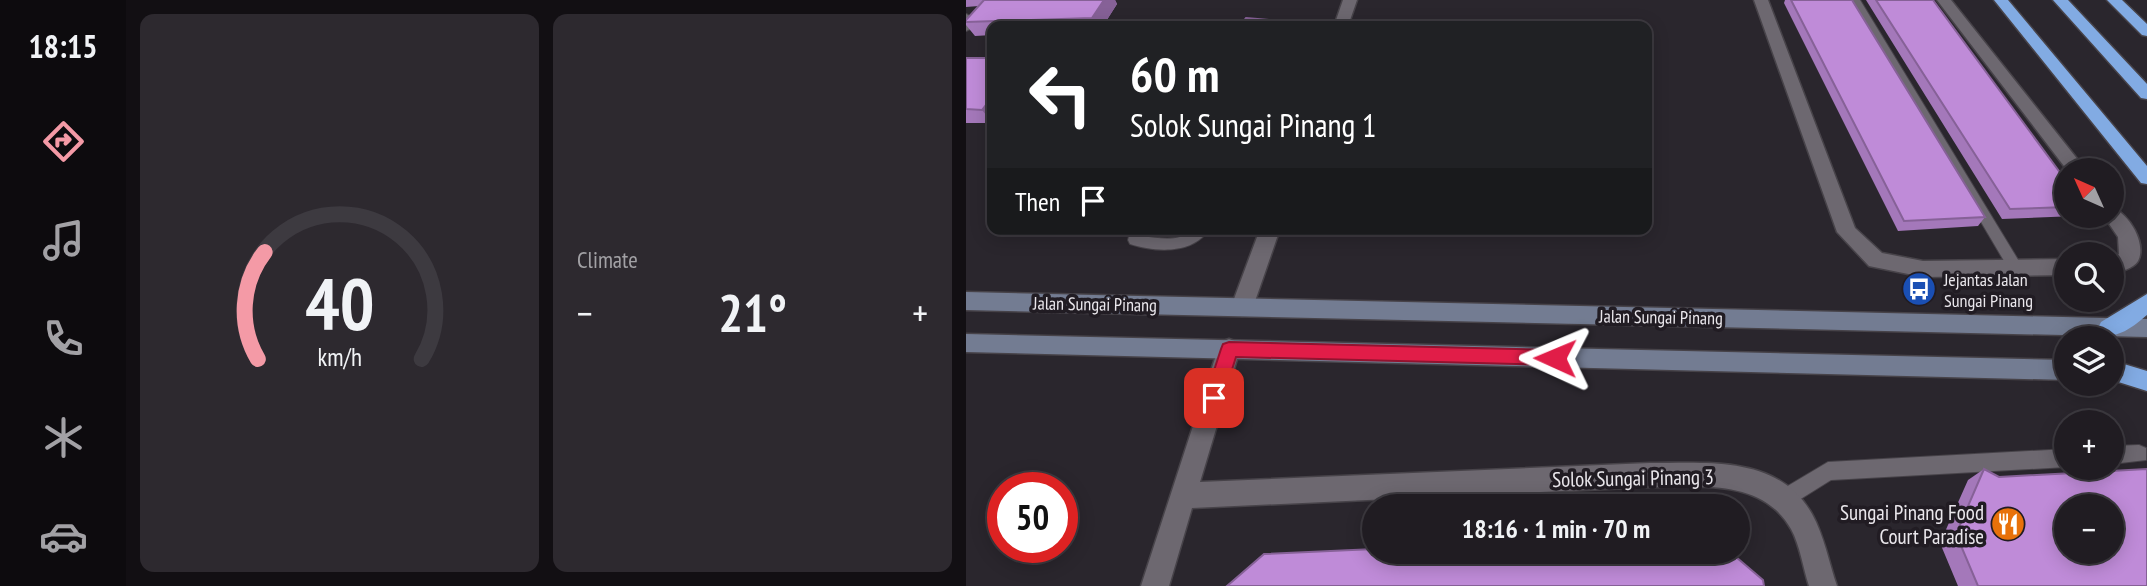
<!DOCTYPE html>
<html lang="en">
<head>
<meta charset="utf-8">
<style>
	body { margin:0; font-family:"PT Sans Narrow",sans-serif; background:#2d292f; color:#f1f3f6; height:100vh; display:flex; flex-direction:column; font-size:26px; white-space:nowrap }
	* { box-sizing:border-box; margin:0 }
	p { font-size:23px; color:#a2a1a5 }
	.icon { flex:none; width:38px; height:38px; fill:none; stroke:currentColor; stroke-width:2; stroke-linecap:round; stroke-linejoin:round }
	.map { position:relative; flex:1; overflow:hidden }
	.panel { display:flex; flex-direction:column; gap:14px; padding:14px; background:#120f13; width:840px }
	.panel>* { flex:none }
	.guide { position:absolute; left:21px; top:21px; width:665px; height:214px; border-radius:14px; box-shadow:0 4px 18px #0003,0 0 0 2px #3d3a40; background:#202124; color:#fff; overflow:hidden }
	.needle { width:46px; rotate:315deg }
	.buttons { position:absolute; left:1088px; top:158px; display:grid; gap:14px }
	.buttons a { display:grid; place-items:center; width:70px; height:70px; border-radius:50%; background:#201c22; box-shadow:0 4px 18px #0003,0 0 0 2px #3d3a40; font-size:35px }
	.speed { position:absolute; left:21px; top:472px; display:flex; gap:14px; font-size:35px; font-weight:700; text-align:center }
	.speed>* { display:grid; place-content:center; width:91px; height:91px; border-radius:50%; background:#201c22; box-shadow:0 4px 18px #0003,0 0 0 2px #3d3a40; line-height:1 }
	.speed .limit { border:10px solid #d22; background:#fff; color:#111 }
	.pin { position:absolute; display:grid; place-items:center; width:60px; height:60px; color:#fff; margin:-30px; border-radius:14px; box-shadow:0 4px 10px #0006 }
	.me { position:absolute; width:77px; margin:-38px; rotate:271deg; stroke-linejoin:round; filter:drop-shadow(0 0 5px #0008) }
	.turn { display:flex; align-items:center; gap:24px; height:147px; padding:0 28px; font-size:32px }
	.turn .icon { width:91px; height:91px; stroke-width:2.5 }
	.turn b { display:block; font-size:49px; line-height:60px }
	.then { display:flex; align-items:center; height:66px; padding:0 28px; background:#0003; gap:14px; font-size:26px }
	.big { font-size:52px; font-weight:800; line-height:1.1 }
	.panel .widget { flex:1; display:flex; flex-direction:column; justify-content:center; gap:10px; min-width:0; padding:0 24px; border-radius:14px; background:#2d292f }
	.panel .dial { align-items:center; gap:0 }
	.dial svg { height:182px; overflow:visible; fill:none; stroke:#3d3a40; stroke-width:7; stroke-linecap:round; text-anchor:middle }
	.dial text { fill:#f1f3f6; stroke:none }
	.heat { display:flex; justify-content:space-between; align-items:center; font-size:38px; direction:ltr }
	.panel .tiles { flex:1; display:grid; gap:14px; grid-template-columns:repeat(2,1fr) }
	.trip { position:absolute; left:396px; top:494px; width:388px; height:70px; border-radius:35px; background:#201c22; box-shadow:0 4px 18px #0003,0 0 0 2px #3d3a40; font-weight:800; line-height:70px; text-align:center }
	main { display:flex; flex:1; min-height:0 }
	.dock { display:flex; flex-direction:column; width:126px; justify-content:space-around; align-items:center; background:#0d0b0e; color:#a2a1a5 }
	.dock .icon { width:49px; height:49px }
	.dock .active { color:#f49aa6 }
	.dock b { font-size:32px; color:#f1f3f6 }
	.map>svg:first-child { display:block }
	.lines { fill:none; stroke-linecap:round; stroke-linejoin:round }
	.lane-casing { stroke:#474349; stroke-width:2 }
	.street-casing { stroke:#474349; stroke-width:3 }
	.secondary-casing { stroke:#474349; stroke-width:3 }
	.highway-casing { stroke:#474349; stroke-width:3 }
	.lane { fill:#6d6870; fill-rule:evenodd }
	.street { fill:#6d6870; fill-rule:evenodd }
	.secondary { fill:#737c92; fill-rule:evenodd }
	.highway { fill:#82abe3; fill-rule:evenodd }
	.wall { fill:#a478ba }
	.shaded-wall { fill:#866197 }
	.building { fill:#bf8bd8; stroke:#866197; stroke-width:2; fill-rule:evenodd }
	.route { fill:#e11d48; stroke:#92132f; stroke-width:2 }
	.labels { text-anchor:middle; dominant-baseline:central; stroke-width:7; stroke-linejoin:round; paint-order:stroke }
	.poi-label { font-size:18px; fill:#eae7ec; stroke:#211c23; text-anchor:start }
	.street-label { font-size:18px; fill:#eae7ec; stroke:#211c23 }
	.near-street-label { font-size:21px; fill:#eae7ec; stroke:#211c23 }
	.near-poi-label { font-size:21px; fill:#eae7ec; stroke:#211c23; text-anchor:end }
</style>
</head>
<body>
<main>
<nav class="dock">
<b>18:15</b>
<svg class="icon active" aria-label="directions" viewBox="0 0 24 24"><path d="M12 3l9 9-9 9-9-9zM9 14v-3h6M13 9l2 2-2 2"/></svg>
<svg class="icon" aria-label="music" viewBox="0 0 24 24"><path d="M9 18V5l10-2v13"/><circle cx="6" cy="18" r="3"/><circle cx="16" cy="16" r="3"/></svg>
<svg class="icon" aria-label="phone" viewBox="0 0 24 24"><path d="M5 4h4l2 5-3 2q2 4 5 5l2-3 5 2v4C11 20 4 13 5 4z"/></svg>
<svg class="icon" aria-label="climate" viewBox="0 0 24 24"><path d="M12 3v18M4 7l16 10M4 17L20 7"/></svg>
<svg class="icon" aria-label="car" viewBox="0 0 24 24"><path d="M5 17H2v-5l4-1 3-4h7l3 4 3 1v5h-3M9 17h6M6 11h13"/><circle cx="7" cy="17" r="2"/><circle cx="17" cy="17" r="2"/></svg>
</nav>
<section class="panel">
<div class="tiles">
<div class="widget dial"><svg viewBox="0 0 100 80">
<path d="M14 69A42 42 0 1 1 86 69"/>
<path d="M14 69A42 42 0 0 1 17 22" stroke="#f49aa6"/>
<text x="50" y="56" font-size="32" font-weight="700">40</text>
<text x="50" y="72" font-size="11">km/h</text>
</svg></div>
<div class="widget"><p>Climate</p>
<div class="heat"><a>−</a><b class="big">21°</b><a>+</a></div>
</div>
</div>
</section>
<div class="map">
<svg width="1181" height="586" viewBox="0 0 1181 586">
	<rect width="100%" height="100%" fill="#2a262d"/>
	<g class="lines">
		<!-- lane casing -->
		<g class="lane-casing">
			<path id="lane" d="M 884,0 L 894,0 L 1054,263 L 1057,267 L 1054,271 L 1044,271 Z
				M 0,14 L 8,18 L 6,28 L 0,31 Z
				M 165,229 L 179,229 L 177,236 C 189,238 203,240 214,237 C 226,234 230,229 243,229 C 227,255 189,252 164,244 L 162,240 Z
				M 1173,445 L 1180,448 L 1180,460 L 1146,464 L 1146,446 Z
				M 1101,449 L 1101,467 L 865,480 L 817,510 L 810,507 L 807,500 L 810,493 L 862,462 Z"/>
		</g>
		<!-- street casing -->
		<g class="street-casing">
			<path id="street" d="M 377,0 L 391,0 L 382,26 L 368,26 Z
				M 788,0 L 802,0 L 889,228 L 916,253 L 957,261 L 1101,259 L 1101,275 L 957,277 L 903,266 L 871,232 Z
				M 971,0 L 985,0 L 1120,170 L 1101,170 Z
				M 1146,208 C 1163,213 1181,244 1172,261 C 1168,268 1154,272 1146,274 L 1146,257 L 1153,254 L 1152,237 L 1137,215 L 1146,215 Z
				M 294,229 L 314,229 L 287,307 L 284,313 L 276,316 L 268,313 L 265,307 Z
				M 263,339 L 271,342 L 274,349 L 234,482 L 684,463 C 741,463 813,455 846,514 C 858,535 863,563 871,586 L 843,586 C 837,568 834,545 825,529 C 796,478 734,487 684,487 L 226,508 L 203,586 L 175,586 L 252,349 L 255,342 Z"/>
		</g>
		<!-- secondary casing -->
		<g class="secondary-casing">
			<path id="secondary" d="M 0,292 L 1181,319 L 1181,337 L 0,310 Z
				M 0,334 L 1101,360 L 1101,380 L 0,352 Z"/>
		</g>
		<!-- highway casing -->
		<g class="highway-casing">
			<path id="highway" d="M 1028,0 L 1042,0 L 1181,166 L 1181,184 L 1175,183 Z
				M 1087,0 L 1102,0 L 1181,84 L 1181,99 L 1175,98 Z
				M 1141,0 L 1156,0 L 1181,24 L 1181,36 L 1176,35 Z
				M 1181,294 L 1181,315 C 1169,325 1152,340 1135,334 L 1132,328 L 1135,322 Z
				M 1148,361 L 1181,371 L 1181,391 L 1146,380 Z"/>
		</g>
		<!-- lane -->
		<use href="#lane" class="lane"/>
		<!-- street -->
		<use href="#street" class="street"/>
		<!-- secondary -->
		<use href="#secondary" class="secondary"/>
		<!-- highway -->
		<use href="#highway" class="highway"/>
	</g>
	<!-- wall -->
	<path class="wall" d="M 0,0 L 149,0 L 151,4 L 137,26 L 26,26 L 26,35 L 9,36 L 0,25 L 0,20 L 13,6 L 0,7 Z
		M 819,0 L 886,0 L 1019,217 L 1012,226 L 932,231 L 818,3 Z
		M 900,0 L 967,0 L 1101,182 L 1101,215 L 1110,216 L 1036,219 Z
		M 0,58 L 26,58 L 26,123 L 0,123 Z
		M 1018,469 L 1033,477 L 1181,586 L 992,586 L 974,543 L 1002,480 Z"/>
	<!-- shaded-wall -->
	<path class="shaded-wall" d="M 138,0 L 149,0 L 151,4 L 137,26 L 131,26 L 126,18 Z
		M 26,97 L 26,122 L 16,110 Z"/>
	<!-- building -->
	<path class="building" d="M 18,0 L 138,0 L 126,18 L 0,22 L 0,20 Z
		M 825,0 L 886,0 L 1019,217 L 938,221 Z
		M 910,0 L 967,0 L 1101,182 L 1101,207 L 1044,209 Z
		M 280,18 L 313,21 L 309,26 L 274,26 Z
		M 0,58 L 26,58 L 26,97 L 16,110 L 0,109 Z
		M 1018,469 L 1033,477 L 1181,469 L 1181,586 L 1012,586 L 990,534 ZM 1101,506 L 1146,506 L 1146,551 L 1101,551 Z
		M 408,549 L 408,551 L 763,551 L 797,580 L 798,586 L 261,586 L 298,554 Z"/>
	<!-- route -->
	<path class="route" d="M 263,342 L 589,350 L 595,352 L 597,358 L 595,363 L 589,365 L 270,357 L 257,398 L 254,404 L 248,406 L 241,404 L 239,398 L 255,349 L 257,344 Z"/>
	<!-- icons -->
	<defs>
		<g id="bus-disc" transform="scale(1.75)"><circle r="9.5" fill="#1a4fb4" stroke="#211c23"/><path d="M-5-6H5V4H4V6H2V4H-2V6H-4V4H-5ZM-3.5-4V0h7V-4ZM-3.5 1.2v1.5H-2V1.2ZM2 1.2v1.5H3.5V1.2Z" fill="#fff"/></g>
		<g id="restaurant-disc" transform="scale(1.75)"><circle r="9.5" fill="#e8710a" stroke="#211c23"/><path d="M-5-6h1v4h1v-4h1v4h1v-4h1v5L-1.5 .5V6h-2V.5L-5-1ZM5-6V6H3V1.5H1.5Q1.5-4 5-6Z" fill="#fff"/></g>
	</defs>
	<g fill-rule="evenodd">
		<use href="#bus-disc" x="953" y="289"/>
		<use href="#restaurant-disc" x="1042" y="524"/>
	</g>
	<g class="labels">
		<!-- poi labels -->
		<g class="poi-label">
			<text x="978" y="279">Jejantas Jalan<tspan x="978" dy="21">Sungai Pinang</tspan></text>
		</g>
		<!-- street labels -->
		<g class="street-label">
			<text transform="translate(129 304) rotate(1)">Jalan Sungai Pinang</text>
			<text transform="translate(695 317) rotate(1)">Jalan Sungai Pinang</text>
		</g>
		<!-- near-street labels -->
		<g class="near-street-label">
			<text transform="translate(667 478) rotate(-1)">Solok Sungai Pinang 3</text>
		</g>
		<!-- near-poi labels -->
		<g class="near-poi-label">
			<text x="1018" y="512">Sungai Pinang Food<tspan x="1018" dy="24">Court Paradise</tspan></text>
		</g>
	</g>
</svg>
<div class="buttons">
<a><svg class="needle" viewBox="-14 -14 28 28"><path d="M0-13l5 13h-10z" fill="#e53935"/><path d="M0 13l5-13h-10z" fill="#a2a1a5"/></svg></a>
<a><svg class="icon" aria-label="search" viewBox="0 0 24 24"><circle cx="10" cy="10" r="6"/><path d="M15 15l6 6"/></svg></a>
<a><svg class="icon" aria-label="layers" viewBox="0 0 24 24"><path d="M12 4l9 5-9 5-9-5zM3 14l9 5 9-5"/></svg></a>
<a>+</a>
<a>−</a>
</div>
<div class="speed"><div class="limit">50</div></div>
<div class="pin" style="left:248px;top:398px;background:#d93025"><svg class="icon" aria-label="arrive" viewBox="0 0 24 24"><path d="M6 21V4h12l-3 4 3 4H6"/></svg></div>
<svg class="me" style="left:589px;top:358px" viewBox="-20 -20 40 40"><path d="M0-17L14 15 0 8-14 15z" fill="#e11d48" stroke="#fff" stroke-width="4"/></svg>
<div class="trip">18:16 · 1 min · 70 m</div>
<div class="guide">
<div class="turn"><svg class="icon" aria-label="left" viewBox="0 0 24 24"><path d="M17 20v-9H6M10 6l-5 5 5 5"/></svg><div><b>60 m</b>Solok Sungai Pinang 1</div></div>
<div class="then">Then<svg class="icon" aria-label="arrive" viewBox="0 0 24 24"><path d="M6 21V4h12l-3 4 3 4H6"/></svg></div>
</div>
</div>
</main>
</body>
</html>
